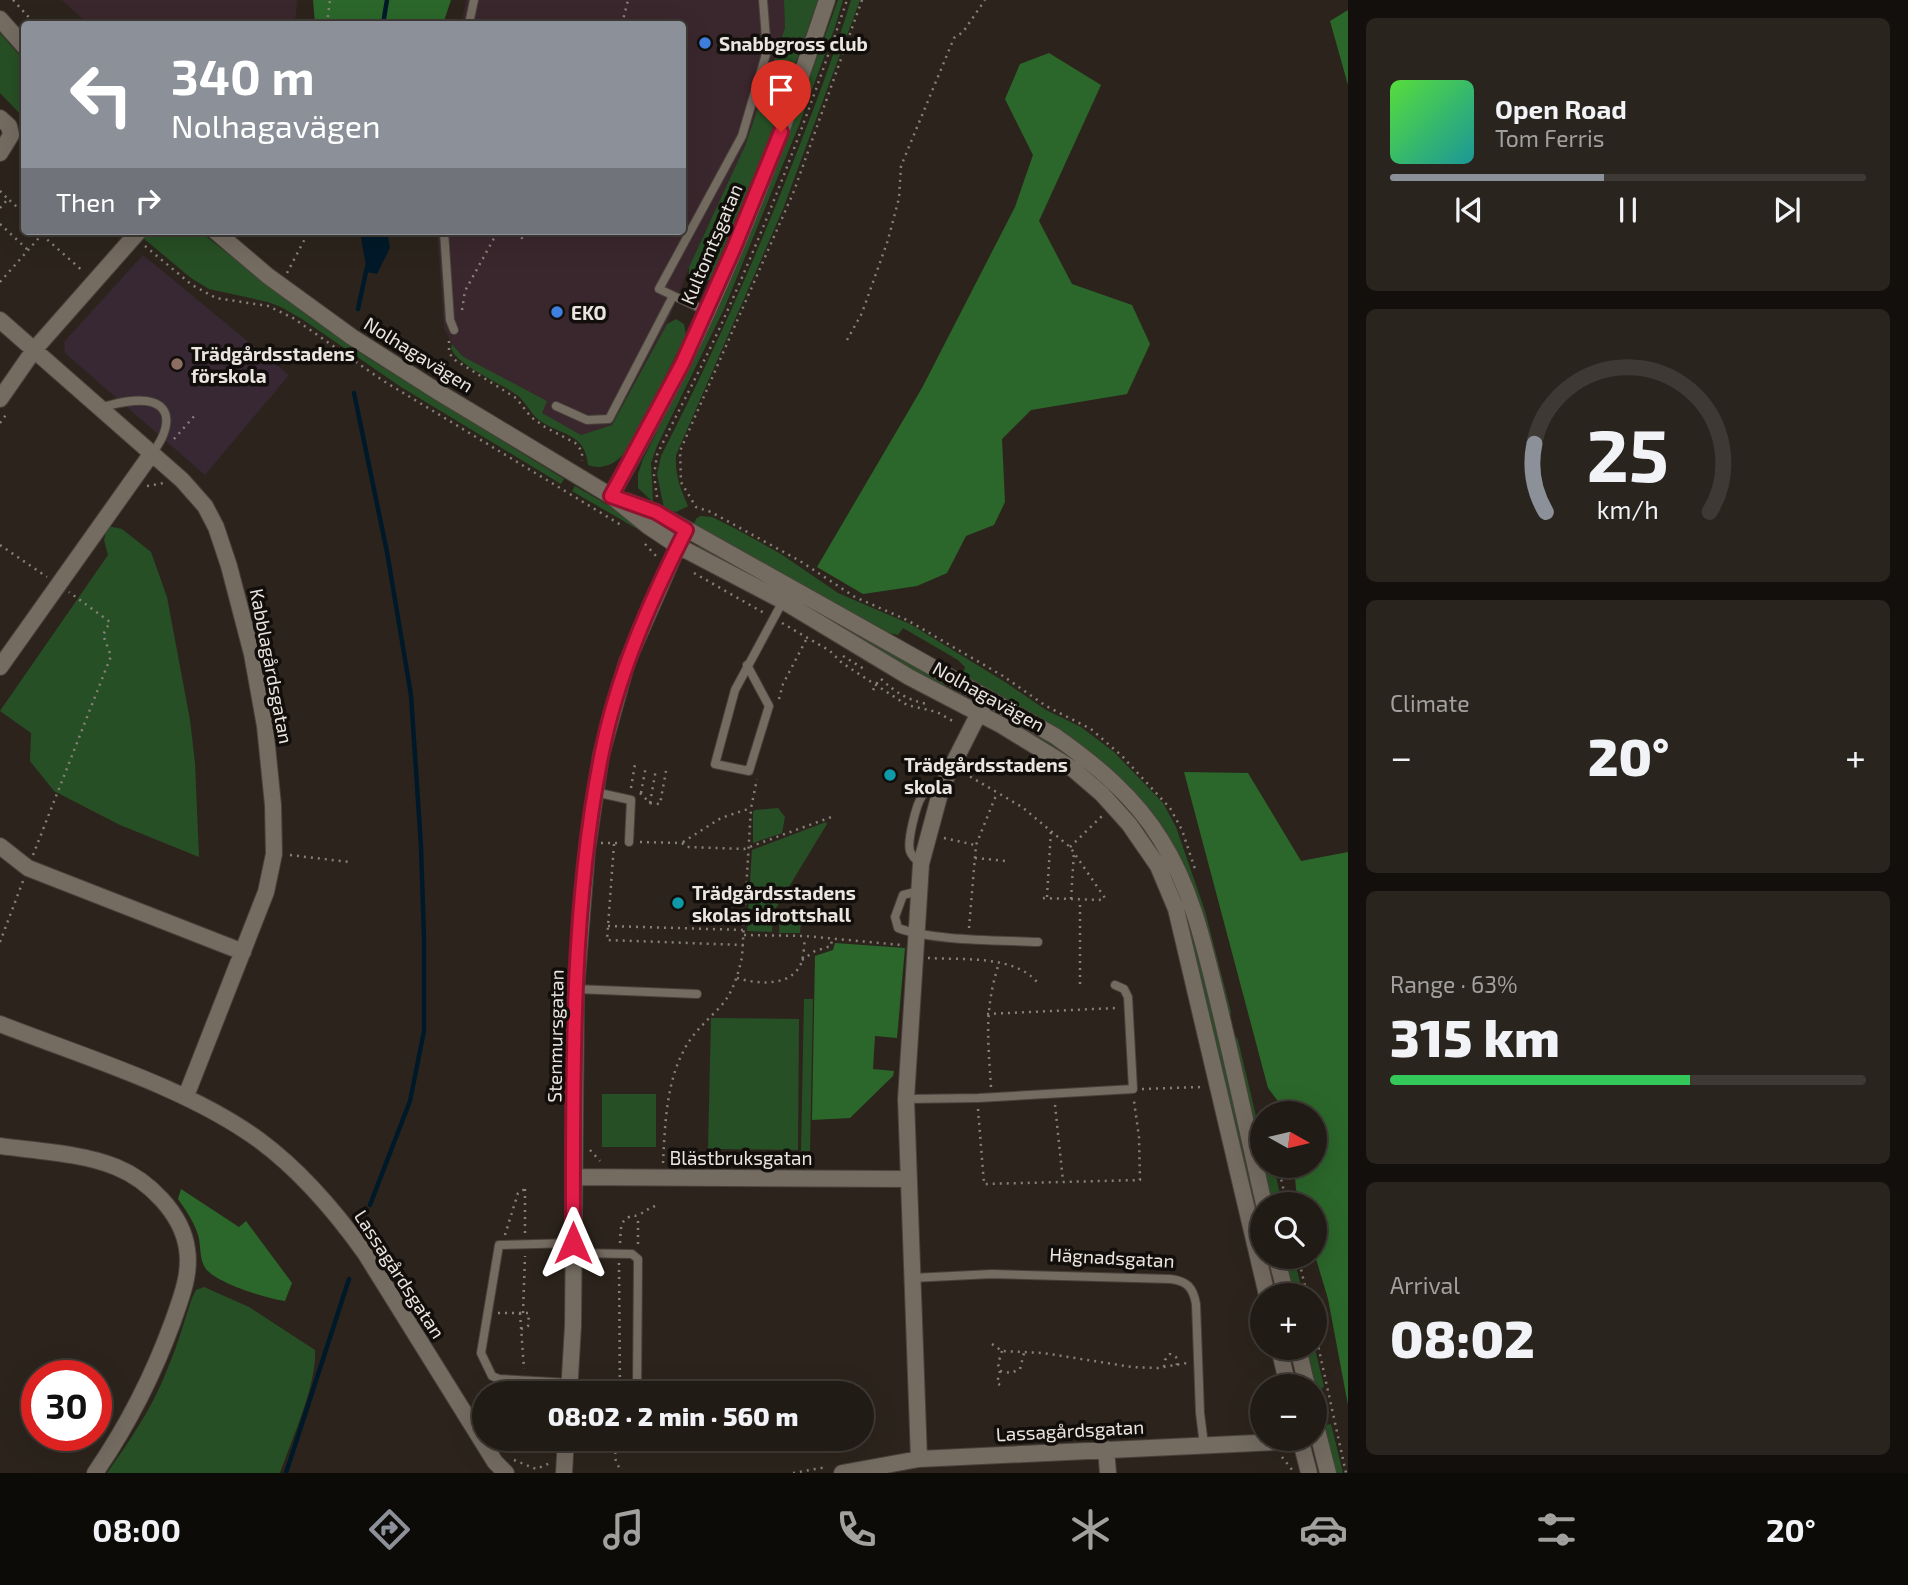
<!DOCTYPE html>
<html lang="en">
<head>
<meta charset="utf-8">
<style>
	body { margin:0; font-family:"Exo 2",sans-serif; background:#29241e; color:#f1f3f6; height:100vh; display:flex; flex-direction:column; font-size:26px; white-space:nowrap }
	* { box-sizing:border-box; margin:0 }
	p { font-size:23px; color:#a2a1a0 }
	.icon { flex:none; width:38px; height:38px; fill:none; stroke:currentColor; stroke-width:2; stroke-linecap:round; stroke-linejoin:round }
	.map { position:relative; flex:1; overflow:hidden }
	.sheet { display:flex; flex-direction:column; gap:18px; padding:18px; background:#120f0c; width:560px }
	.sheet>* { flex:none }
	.hud { position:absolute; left:21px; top:21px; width:665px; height:214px; border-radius:7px; box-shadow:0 7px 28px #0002,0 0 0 2px #3e3934; background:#8c9099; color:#fff; overflow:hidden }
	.needle { width:46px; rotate:98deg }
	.fabs { position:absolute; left:1250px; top:1101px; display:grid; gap:14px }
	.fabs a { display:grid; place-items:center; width:77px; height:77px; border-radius:50%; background:#211b15; box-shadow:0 7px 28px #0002,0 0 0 2px #3e3934; font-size:35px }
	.speed { position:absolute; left:21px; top:1360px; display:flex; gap:14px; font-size:35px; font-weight:700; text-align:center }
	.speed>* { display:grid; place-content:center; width:91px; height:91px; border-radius:50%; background:#211b15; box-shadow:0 7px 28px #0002,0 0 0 2px #3e3934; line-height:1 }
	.speed .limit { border:10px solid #d22; background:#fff; color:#111 }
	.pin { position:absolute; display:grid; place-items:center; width:60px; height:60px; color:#fff; margin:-72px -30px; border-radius:50% 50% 50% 0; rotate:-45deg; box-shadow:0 0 7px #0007 }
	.pin .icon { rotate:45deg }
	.me { position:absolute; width:77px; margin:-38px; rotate:0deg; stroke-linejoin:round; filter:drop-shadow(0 0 5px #0008) }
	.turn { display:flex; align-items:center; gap:24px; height:147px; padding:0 35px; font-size:32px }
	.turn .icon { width:91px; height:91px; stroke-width:2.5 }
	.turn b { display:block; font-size:49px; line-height:60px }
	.then { display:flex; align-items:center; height:66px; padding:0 35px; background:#0003; gap:14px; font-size:26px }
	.big { font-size:52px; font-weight:800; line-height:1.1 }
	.sheet .tile { flex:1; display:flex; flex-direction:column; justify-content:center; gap:10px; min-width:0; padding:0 24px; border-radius:10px; background:#29241e }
	.sheet .dial { align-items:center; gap:0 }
	.dial svg { height:182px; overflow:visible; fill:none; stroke:#3e3934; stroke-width:7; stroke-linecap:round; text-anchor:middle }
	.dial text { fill:#f1f3f6; stroke:none }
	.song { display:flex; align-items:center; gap:21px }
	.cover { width:84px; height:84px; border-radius:10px; background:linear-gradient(135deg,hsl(110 70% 55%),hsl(180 70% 35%)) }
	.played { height:7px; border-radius:4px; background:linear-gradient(90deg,#8c9099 45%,#3e3934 45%) }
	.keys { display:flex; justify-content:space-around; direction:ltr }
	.heat { display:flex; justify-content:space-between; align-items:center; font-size:38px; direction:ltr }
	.charge { height:10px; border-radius:5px; background:linear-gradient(90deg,#34c759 63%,#3e3934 0) }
	.trip { position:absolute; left:472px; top:1381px; width:402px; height:70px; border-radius:35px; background:#211b15; box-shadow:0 7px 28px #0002,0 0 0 2px #3e3934; font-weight:800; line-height:70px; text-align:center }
	.menu { display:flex; height:112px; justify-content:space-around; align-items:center; background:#0d0b08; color:#a2a1a0 }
	.menu .icon { width:49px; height:49px }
	.menu .current { color:#8c9099 }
	.menu b { font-size:32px; color:#f1f3f6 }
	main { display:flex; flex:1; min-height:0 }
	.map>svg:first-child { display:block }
	.commercial { fill:#3a272d }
	.education { fill:#372833 }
	.green { fill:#274f25 }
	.forest { fill:#2b672a }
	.water { fill:#001929 }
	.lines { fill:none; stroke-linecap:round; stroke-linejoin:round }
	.stream { stroke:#001929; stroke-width:4.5 }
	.service-casing { stroke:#48413a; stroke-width:10 }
	.minor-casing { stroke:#48413a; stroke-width:18 }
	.path { stroke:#868079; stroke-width:2.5; stroke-dasharray:2 5; stroke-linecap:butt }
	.service { stroke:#746b61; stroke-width:8 }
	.minor { stroke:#746b61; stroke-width:16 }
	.route-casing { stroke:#92132f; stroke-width:18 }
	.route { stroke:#e11d48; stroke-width:12 }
	.shop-dot { fill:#3f7fe0; stroke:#120e0b; stroke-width:2.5 }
	.education-dot { fill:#8d6e63; stroke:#120e0b; stroke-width:2.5 }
	.culture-dot { fill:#0f9aa8; stroke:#120e0b; stroke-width:2.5 }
	.labels { text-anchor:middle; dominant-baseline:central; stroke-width:7; stroke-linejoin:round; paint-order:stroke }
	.poi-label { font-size:19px; font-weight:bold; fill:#eae5df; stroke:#120e0b; text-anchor:start }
	.street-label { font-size:19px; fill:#eae5df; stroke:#120e0b }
</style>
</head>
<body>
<main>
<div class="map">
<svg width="1348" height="1473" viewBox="0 0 1348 1473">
	<rect width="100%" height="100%" fill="#2c241c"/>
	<!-- commercial -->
	<path class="commercial" d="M 62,0 L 297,0 L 295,24 L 88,24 Z
		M 466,0 L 784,0 L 785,28 L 745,146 L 689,267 L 667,324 L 612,425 L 581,435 L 541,413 L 547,401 L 461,356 L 452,344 L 444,328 L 437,231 L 682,231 L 682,24 L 461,24 Z"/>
	<!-- education -->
	<path class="education" d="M 143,255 L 289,375 L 205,475 L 65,353 L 64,342 Z"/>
	<!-- green -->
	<path class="green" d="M 784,0 L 818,0 L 765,149 L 711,279 L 701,283 L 694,282 L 689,275 L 689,267 L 745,146 L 785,28 Z
		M 838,0 L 843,0 L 835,27 L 799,125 L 724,309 L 657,446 L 651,463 L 653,502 L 638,488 L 638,474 L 643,459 C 663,420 684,380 703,340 C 755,230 796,115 838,0 Z
		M 851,0 L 860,0 L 783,209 L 676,455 C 675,475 680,488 688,506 L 676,512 L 664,508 L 657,474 L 661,456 C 710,361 753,264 792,165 C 813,111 834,56 851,0 Z
		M 0,33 L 24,60 L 24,118 L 0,93 Z
		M 149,231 L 199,231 L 308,316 L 365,356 L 564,479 L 561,484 L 401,387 L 302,319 L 281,307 L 268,302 L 209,289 L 191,278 L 143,238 Z
		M 676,319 L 684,324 L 686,335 L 649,409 L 623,455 C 613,465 601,470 588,465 C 585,432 561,436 539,420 C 530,413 526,402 517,395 C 501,383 456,365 451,348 L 452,344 L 462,356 L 547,401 L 542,413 L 581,435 L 612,425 L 667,324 Z
		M 575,486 L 642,525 L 639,530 L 572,491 Z
		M 700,516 L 712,517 L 736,529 L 781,554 L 838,593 L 910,624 L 1005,682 L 1046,710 L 1081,727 L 1114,752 L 1163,803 L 1176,827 L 1205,911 L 1231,1012 L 1230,1016 L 1226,1018 L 1211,955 L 1132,794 L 962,679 L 965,667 L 958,660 L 903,628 L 898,635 L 876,630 L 693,526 L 696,519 Z
		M 108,526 L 122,529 L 151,552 L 167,597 L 190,720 L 195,763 L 199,857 L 120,825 L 54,791 L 30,761 L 31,733 L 0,711 L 108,555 L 104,540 Z
		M 699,544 L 950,681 L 945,689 L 706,552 L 698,547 Z
		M 996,713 L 1004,714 L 1074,753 L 1143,820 L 1183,891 L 1218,1024 L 1262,1216 L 1262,1249 L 1186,923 L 1133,819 L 995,716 Z
		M 778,808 L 785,817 L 782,833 L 753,843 L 753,812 L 755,810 Z
		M 826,822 L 827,824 L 773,913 L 772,932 L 747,931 L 752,850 Z
		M 780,911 L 802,912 L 800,933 L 779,933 Z
		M 804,999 L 813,999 L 810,1151 L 801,1151 Z
		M 711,1018 L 799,1019 L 798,1150 L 708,1149 Z
		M 1232,1030 L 1238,1040 L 1256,1116 L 1262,1126 L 1262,1166 L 1274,1166 L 1282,1204 L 1269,1204 Z
		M 602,1094 L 656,1094 L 656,1147 L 602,1147 Z
		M 1281,1257 L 1294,1257 L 1303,1295 L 1289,1295 Z
		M 204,1287 L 249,1307 L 315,1350 C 317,1384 292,1439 280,1473 L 107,1473 C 130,1440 153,1407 167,1370 C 177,1347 184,1322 192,1298 L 196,1290 Z
		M 1314,1345 L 1324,1386 L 1320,1391 L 1314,1393 L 1314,1386 L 1301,1348 L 1314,1348 Z
		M 1331,1424 L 1343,1473 L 1331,1473 L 1320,1426 Z"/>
	<!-- forest -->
	<path class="forest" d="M 313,0 L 451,0 L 443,24 L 315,24 Z
		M 1348,10 L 1348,85 L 1330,21 Z
		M 1049,53 L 1101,85 L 1039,221 L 1072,284 L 1132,305 L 1150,344 L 1127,394 L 1031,410 L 1002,439 L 1005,502 L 994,525 L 966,536 L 947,573 L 917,586 L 863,594 L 817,567 L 922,388 L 1015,207 L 1033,155 L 1005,99 L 1020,64 Z
		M 1184,772 L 1248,773 L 1301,861 L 1348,852 L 1348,1405 L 1328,1299 L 1314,1252 L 1314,1204 L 1300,1204 L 1296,1189 L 1294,1166 L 1314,1166 L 1314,1113 L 1287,1113 L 1268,1088 Z
		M 835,943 L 905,948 L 897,1038 L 875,1036 L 873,1069 L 894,1071 L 893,1076 L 850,1118 L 812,1120 L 815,956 L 833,950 Z
		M 181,1189 L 239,1227 L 246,1221 L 292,1283 L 285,1301 C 267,1299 217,1283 206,1269 C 198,1258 202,1243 197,1232 C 193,1220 185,1209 178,1199 Z"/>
	<!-- water -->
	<path class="water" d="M 360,231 L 387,231 L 390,248 L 377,274 L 367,272 Z"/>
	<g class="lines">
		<!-- stream -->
		<path class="stream" d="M 383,24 L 387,0
			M 358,309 L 367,267
			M 354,393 L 387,552 L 411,695 L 421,846 L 424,939 L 424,1031 L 410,1101 L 370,1205
			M 286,1473 L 349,1279"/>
		<!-- service casing -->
		<g class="service-casing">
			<path id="service" d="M 469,24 L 474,0
				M 444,231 L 450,320 L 454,330
				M 706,311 L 659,289 L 742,136 L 767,51 L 763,0
				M 556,406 L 587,420 L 609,419 L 673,296
				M 101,407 C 116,404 131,399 146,401 C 178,405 166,437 152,453
				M 747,665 L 769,706 L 749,771 L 715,764 L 735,690 L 783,601
				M 595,792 L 631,800 L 629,842
				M 921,864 C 917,861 912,857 910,851 C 907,841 916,805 922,796 C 926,789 934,788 942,786
				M 919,891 L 903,895 L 895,917 L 898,928 C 932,941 1000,940 1038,942
				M 576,989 L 697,994
				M 906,1099 L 978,1098 L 1133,1089 L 1128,997 L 1124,989 L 1115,985
				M 573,1253 L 632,1254 L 638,1259 L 637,1393
				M 912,1278 L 992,1274 L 1170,1279 C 1187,1281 1193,1287 1196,1304 L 1200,1413 L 1204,1445
				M 570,1383 L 499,1379 L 492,1376 L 481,1353 L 499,1245 L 573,1243"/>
		</g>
		<!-- minor casing -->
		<g class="minor-casing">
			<path id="minor" d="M 0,19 L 24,46
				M 0,118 L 9,126 L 11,135 L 0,153
				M 215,231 L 268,276 L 352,337 L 440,393 L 611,496 L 648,526 L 678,546 L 783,601 L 909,677 L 1001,725 L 1073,769 L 1102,794 L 1129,824 L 1158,866 L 1176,909 L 1267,1295
				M 0,320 L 182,480 L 205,506 L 216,527 L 229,566 L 252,654 L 265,726 L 273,805 L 274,854 L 266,892 L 186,1096
				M 0,399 L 34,350 L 139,231
				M 611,496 C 635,452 660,409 682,365 C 740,248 786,123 827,0
				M 626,501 L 656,512 L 1055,736 C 1096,765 1135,797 1161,840 C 1193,891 1205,949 1219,1006 C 1235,1072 1249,1138 1264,1204
				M 0,667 L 152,453
				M 0,846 L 28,868 L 243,952
				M 0,1024 C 84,1057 186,1087 259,1140 C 301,1171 335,1211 365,1253 L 495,1462 L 506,1473
				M 0,1146 C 36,1151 82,1153 116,1167 C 148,1180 182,1213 187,1249 C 191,1274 181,1298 173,1321 C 153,1376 128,1425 95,1473
				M 573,1177 L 908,1179
				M 1276,1256 L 1286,1295
				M 1279,1348 L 1288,1386
				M 1298,1348 L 1307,1386
				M 569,1393 L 573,1326 L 576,989 L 587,850 L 601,755 L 627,662 L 682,537
				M 1314,1418 L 1328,1473
				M 1300,1438 L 1309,1473
				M 1106,1449 L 1108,1473
				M 919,1459 L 906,1099 L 921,864 L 942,786 L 982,707
				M 564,1473 L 566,1438
				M 842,1473 L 919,1459 L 1276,1442 L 1302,1438"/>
		</g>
		<!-- path -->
		<path class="path" d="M 13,0 L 35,24
			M 862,0 L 794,191 L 680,451 L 681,482 L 696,507 L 711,512 L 800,561 L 855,597 L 907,620 L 1003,676 L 1046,706 L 1091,729 L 1122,756 L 1170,808 L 1182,830 L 1195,869
			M 327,24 L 330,0
			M 622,24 L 628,0
			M 0,191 L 8,199
			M 0,208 L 8,199 L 24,213
			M 0,224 L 28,250
			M 501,231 L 522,238 L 526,231
			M 42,235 L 84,272
			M 145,246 L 192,285 L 216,298 L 268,306 L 293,318 L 382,380 L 621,525
			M 287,273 L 309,231
			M 0,282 L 45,231
			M 462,310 L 465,291 L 498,231
			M 847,340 L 862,313 L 888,240 L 899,198 L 901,166 L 954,38 L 963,32 L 985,0
			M 449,341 L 449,353 L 455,360 L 516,398 L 531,417 L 545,427 L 577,444 L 582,452 L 582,461
			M 0,423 L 8,412
			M 174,439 L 197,413
			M 147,486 L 164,483
			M 657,497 L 654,475 L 657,455 C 678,411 701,369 721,325 C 769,219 810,110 847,0
			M 645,544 L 657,557
			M 0,545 L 47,577
			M 694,573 L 764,613
			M 782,623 L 830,651 L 842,663 L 907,705 L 937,712 L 956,723
			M 843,656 L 864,669
			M 881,679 C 896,693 908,700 927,704
			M 873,690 L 880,678
			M 779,699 L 783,684 L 807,638
			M 964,773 L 1022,807 L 1070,847 L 1105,898 L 1099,900 L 1041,898
			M 631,788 L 635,764
			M 640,793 L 650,803 L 660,804 L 666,771
			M 641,793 L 646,766
			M 650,803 L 656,769
			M 944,838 L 975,845
			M 640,842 L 682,843 L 687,847 L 744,849 L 834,816
			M 683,842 L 721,818 L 751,808
			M 601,843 L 619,843
			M 614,844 L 607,940 L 744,945
			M 1070,847 L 1102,816
			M 33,855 L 111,656 L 103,635 L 110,622 L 69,592
			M 290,855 L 349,862
			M 975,858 L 1006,861
			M 1047,897 L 1051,830
			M 1071,899 L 1074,852
			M 608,926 L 744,930
			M 969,928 L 976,845 L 997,793
			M 744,935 L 805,936 L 901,945
			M 0,942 L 23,881
			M 928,958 C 962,960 1014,955 1037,982
			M 802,960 L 815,951 L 831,946 L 832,938
			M 737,978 C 757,984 793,988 802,961 C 804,954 804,945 805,938
			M 1080,984 L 1080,900
			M 987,1014 L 1116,1008
			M 991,1087 C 988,1039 984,1010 999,963
			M 1142,1089 L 1202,1087
			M 1055,1105 L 1063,1181
			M 978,1109 L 984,1184 L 1140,1180 L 1139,1137 L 1134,1101
			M 590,1150 L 600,1161
			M 663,1163 C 665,1126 666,1085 683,1052 C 692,1033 707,1021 721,1006 C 733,992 738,975 742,957 L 751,808 L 757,779
			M 1278,1166 L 1287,1204
			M 525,1189 L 525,1235
			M 505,1235 L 518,1193 L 525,1189
			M 620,1243 C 621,1233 619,1221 629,1217 C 638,1213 632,1218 640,1214 C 647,1211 649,1207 656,1206
			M 638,1244 L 638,1216
			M 1298,1256 L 1307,1295
			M 619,1263 L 620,1393
			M 1255,1305 L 1262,1332
			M 498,1313 L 532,1313
			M 520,1313 L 524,1369
			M 523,1313 L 525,1256
			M 1314,1327 L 1346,1473
			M 521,1329 L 528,1326 L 529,1313
			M 992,1344 L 1002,1351 L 1043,1353 L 1132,1367 L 1158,1368 L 1187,1363
			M 1002,1351 L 998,1364 L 1000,1371 L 1011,1373 L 1020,1369 L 1024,1353
			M 1164,1367 L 1165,1360 L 1170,1354 L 1176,1357 L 1177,1365
			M 1000,1371 L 997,1383 L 1003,1387
			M 617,1438 C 616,1450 612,1461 621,1469
			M 1282,1457 L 1293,1471
			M 514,1460 L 536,1469 L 550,1463
			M 793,1473 L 827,1467"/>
		<!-- service -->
		<use href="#service" class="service"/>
		<!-- minor -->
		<use href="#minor" class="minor"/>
	</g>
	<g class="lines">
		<!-- route casing -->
		<g class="route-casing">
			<path id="route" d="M 573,1243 C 573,1085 570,913 601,757 C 616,678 650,601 686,530 L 656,512 L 611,496 L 682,364 L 733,250 L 781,132"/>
		</g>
		<!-- route -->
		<use href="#route" class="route"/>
	</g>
	<!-- markers -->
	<g class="shop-dot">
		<circle cx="705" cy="43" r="7"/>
		<circle cx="557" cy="312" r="7"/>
	</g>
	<circle class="education-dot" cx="177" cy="364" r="7"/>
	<g class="culture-dot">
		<circle cx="890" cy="775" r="7"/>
		<circle cx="678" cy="903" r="7"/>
	</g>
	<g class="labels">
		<!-- poi labels -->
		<g class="poi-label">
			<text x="719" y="43">Snabbgross club</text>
			<text x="571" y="312">EKO</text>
			<text x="191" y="353">Trädgårdsstadens<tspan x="191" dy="22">förskola</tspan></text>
			<text x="904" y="764">Trädgårdsstadens<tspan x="904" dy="22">skola</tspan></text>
			<text x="692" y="892">Trädgårdsstadens<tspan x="692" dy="22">skolas idrottshall</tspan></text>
		</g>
		<!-- street labels -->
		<g class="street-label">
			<text transform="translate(711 244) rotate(-67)">Kultomtsgatan</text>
			<text transform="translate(419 354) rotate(32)">Nolhagavägen</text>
			<text transform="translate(272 666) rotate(79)">Kabblagårdsgatan</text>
			<text transform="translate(989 696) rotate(29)">Nolhagavägen</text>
			<text transform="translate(555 1036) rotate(-89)">Stenmursgatan</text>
			<text x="741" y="1157">Blästbruksgatan</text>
			<text transform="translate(1112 1257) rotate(3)">Hägnadsgatan</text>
			<text transform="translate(400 1274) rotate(57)">Lassagårdsgatan</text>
			<text transform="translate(1070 1430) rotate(-3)">Lassagårdsgatan</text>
		</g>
	</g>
</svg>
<div class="fabs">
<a><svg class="needle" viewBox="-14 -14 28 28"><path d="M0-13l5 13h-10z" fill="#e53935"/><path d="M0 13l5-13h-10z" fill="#a2a1a0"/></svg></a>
<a><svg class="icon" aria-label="search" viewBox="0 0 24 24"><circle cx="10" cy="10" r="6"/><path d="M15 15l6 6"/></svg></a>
<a>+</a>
<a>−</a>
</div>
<div class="speed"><div class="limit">30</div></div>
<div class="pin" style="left:781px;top:132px;background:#d93025"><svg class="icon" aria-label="arrive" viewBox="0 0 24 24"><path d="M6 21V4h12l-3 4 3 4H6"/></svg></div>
<svg class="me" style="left:573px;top:1243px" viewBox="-20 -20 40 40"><path d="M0-17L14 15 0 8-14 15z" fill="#e11d48" stroke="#fff" stroke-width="4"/></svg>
<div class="trip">08:02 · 2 min · 560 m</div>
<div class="hud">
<div class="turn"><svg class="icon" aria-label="left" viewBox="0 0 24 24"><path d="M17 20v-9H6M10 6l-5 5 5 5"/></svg><div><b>340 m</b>Nolhagavägen</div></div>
<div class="then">Then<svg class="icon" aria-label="right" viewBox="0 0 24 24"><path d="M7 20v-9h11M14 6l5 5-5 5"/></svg></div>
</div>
</div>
<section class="sheet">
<div class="tile">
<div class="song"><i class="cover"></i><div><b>Open Road</b><p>Tom Ferris</p></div></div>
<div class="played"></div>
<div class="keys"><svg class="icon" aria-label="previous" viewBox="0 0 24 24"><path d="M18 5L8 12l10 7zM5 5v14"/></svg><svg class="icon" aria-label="pause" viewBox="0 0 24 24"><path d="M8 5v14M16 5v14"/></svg><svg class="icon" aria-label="next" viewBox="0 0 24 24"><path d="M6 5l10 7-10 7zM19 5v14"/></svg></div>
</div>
<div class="tile dial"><svg viewBox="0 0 100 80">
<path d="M14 69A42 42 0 1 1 86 69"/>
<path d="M14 69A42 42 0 0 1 9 39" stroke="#8c9099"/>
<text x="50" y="56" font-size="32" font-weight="700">25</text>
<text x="50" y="72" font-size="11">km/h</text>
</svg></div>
<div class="tile"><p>Climate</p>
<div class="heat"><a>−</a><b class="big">20°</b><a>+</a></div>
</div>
<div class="tile"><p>Range · 63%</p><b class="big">315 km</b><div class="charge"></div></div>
<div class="tile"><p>Arrival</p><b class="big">08:02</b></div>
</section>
</main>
<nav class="menu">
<b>08:00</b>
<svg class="icon current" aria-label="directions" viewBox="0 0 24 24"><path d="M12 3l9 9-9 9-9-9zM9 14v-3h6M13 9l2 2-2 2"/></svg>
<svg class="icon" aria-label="music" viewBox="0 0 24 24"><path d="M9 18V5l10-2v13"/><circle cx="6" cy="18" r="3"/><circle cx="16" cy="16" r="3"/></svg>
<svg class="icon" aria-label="phone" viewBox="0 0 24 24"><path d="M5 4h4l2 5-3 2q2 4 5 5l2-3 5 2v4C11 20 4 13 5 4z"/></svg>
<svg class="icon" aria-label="climate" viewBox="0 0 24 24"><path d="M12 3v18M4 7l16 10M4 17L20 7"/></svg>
<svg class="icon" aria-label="car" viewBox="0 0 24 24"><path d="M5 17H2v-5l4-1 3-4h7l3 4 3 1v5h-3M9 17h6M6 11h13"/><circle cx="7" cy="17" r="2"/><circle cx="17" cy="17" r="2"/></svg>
<svg class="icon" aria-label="filters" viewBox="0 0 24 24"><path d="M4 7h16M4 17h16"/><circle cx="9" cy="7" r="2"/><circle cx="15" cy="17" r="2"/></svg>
<b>20°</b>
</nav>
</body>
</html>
